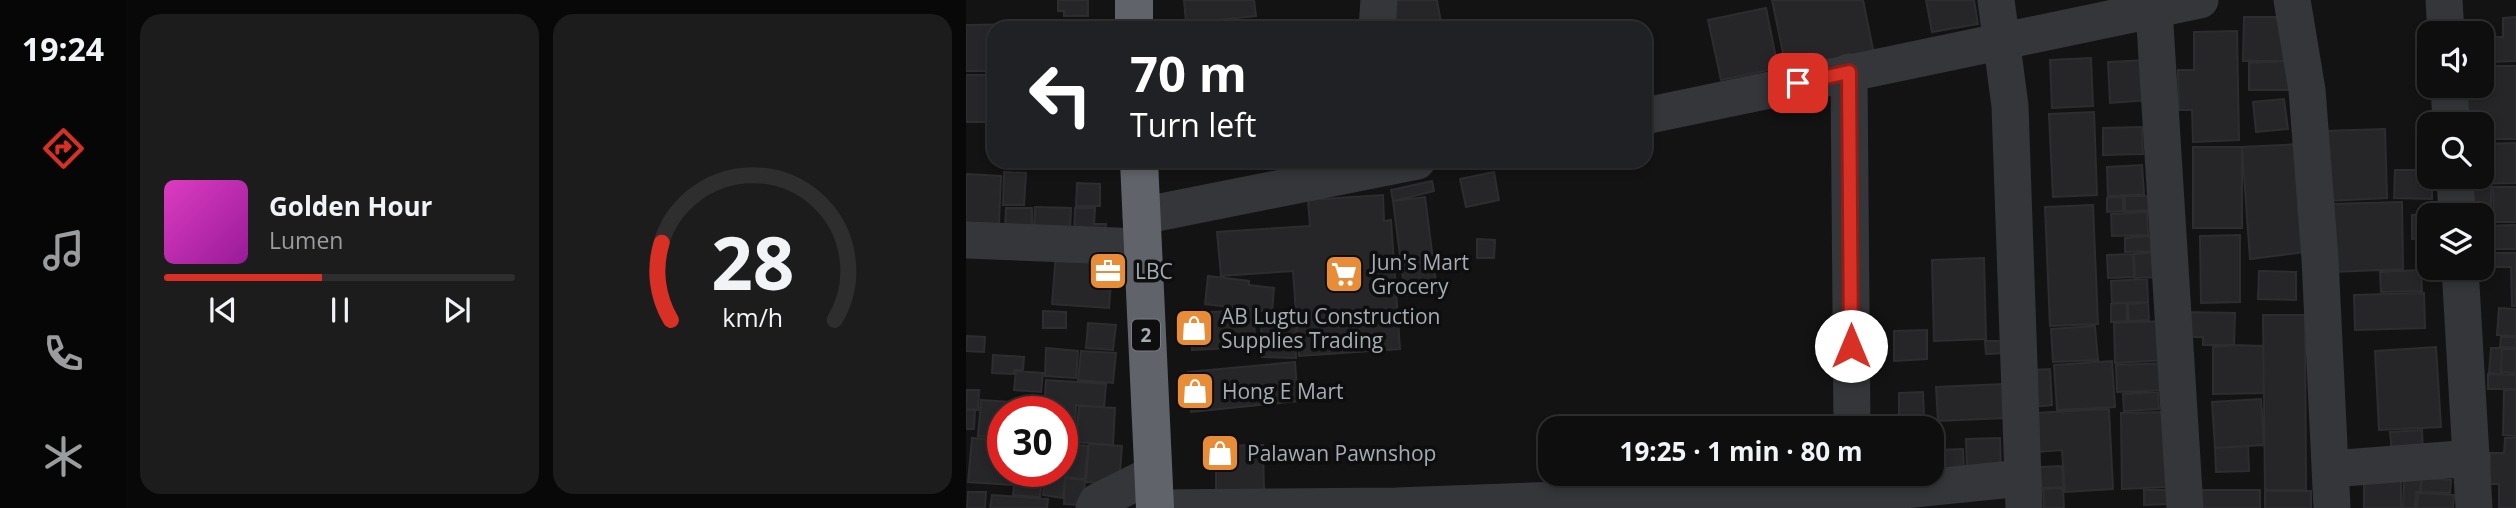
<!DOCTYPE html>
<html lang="en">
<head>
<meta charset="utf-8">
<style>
	body { margin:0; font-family:"Open Sans",sans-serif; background:#1c1c1d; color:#f1f3f6; height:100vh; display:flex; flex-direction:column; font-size:26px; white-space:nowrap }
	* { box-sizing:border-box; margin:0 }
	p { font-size:23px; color:#9b9c9e }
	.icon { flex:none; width:38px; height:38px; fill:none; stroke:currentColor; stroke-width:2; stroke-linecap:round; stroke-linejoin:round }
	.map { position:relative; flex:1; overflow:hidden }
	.details { display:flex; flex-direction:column; gap:14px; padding:14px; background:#080808; width:840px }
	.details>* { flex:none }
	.guide { position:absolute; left:21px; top:21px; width:665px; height:147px; border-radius:21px; box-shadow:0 4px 10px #0003,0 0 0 2px #2e2e2f; background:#202124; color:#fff; overflow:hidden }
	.tools { position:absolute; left:1451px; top:21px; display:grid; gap:14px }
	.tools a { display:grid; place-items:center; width:77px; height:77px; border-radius:14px; background:#0e0e0f; box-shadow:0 4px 10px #0003,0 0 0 2px #2e2e2f; font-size:35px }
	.speed { position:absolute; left:21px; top:396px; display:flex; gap:14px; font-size:35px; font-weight:700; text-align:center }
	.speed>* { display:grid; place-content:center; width:91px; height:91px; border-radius:50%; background:#0e0e0f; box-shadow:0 4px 10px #0003,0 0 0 2px #2e2e2f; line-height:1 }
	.speed .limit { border:10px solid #d22; background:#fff; color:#111 }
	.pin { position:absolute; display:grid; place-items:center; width:60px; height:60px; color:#fff; margin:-30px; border-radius:14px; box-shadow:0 4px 10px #0006 }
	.me { position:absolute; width:77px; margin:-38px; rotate:0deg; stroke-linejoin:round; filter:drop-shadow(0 0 5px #0008) }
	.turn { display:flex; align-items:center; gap:24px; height:147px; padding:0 28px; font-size:32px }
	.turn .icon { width:91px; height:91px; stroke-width:2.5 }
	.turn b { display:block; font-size:49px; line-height:60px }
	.details .card { flex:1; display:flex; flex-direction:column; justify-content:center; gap:10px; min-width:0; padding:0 24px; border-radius:21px; background:#1c1c1d }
	.details .dial { align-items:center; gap:0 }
	.dial svg { height:182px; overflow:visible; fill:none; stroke:#2e2e2f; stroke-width:7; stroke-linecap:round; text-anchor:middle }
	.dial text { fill:#f1f3f6; stroke:none }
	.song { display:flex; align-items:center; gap:21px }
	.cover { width:84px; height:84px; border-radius:10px; background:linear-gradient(135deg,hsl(310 70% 55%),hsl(300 70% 35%)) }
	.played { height:7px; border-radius:4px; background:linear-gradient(90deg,#d93025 45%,#2e2e2f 45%) }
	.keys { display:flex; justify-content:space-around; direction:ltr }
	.details .tiles { flex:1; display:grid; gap:14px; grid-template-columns:repeat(2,1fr) }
	.trip { position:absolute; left:572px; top:416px; width:406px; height:70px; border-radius:21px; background:#0e0e0f; box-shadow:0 4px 10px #0003,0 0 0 2px #2e2e2f; font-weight:700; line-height:70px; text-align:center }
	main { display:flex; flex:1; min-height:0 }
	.tab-bar { display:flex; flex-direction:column; width:126px; justify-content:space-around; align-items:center; background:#060606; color:#9b9c9e }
	.tab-bar .icon { width:49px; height:49px }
	.tab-bar .current { color:#d93025 }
	.tab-bar b { font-size:32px; color:#f1f3f6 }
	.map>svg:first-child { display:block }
	.building { fill:#262628; stroke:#2d2d30; stroke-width:2 }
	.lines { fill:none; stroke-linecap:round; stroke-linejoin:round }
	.minor { stroke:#343639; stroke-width:37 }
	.highway { stroke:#60646a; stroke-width:38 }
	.route-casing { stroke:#8d1f18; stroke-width:18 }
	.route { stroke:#d93025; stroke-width:12 }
	.labels { text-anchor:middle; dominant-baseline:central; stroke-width:7; stroke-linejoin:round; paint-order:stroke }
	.shield { fill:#0e0e0f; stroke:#787d82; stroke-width:2 }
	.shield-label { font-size:19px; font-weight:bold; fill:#a5acb4 }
	.poi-label { font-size:21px; fill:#a5acb4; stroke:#0e0e0f; text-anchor:start }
</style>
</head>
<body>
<main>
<nav class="tab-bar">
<b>19:24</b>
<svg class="icon current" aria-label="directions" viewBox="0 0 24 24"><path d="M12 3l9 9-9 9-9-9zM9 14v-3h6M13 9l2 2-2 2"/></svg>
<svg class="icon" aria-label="music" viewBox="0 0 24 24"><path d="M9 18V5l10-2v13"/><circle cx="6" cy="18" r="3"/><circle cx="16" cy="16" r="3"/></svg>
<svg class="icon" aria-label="phone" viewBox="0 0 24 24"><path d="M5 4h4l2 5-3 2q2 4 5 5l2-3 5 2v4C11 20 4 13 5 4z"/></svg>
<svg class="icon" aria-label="climate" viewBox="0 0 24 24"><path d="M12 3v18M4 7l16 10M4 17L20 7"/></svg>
</nav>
<section class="details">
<div class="tiles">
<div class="card">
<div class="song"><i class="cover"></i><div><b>Golden Hour</b><p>Lumen</p></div></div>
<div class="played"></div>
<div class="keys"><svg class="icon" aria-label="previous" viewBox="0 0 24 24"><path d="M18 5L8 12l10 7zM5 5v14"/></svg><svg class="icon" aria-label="pause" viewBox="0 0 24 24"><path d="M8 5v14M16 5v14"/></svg><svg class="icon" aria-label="next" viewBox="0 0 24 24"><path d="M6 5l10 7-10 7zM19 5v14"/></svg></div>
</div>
<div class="card dial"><svg viewBox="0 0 100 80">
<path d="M14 69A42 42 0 1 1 86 69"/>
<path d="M14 69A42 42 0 0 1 10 35" stroke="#d93025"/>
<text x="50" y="56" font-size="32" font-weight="700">28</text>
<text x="50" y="72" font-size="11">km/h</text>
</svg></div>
</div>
</section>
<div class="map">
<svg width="1550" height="508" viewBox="0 0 1550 508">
	<rect width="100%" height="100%" fill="#131314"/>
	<!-- building -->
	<path class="building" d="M 92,0 L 122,0 L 122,16 L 98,16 L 98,11 L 92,11 Z
		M 218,0 L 288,0 L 290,16 L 220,23 Z
		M 424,0 L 471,0 L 476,28 L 428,28 Z
		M 806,0 L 897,0 L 909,59 L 822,77 Z
		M 960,0 L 1008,0 L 1012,24 L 966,32 Z
		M 800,8 L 812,68 L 755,80 L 742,20 Z
		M 1278,17 L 1321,17 L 1320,61 L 1277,61 Z
		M 1550,17 L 1550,61 L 1523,62 L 1522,37 L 1537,37 L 1537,18 Z
		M 80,21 L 104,21 L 104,28 L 80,28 Z
		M 135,22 L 135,28 L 112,28 L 112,23 Z
		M 79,24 L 79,28 L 28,28 L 28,71 L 0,71 L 0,25 Z
		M 1271,31 L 1273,140 L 1227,142 L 1226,110 L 1213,110 L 1212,70 L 1228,70 L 1228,32 Z
		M 1125,58 L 1127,106 L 1086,108 L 1084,60 Z
		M 1182,60 L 1183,100 L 1144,103 L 1142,62 Z
		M 1320,61 L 1332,90 L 1283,90 L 1283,63 Z
		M 1516,66 L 1550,66 L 1550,139 L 1517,139 L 1517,122 L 1501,122 L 1501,86 L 1516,86 Z
		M 0,75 L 28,75 L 28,122 L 0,122 Z
		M 1318,99 L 1322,129 L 1290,132 L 1287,102 Z
		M 1128,112 L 1131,195 L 1087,197 L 1083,114 Z
		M 1176,127 L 1177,154 L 1137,155 L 1137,128 Z
		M 1419,129 L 1421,198 L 1360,201 L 1358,131 Z
		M 1550,143 L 1550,183 L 1504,184 L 1504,177 L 1516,177 L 1516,144 Z
		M 1335,144 L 1347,251 L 1284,259 L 1276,147 Z
		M 1227,147 L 1276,147 L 1276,228 L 1227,228 Z
		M 1176,165 L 1178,194 L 1142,196 L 1141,167 Z
		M 1429,170 L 1463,170 L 1463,177 L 1466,177 L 1466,199 L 1428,198 Z
		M 38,172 L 60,173 L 58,205 L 37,205 Z
		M 528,172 L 533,200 L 500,207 L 494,179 Z
		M 0,174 L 35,176 L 33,224 L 0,223 Z
		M 466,181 L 468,191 L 427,201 L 425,190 Z
		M 111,183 L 134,184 L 134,206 L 110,206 Z
		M 1497,186 L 1525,186 L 1525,221 L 1516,221 L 1516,215 L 1497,215 Z
		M 1527,187 L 1550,187 L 1550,222 L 1528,222 Z
		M 417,195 L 418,221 L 425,220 L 434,349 L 333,356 L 327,271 L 255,276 L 251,232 L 344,226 L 342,200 Z
		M 1159,196 L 1187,196 L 1188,210 L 1159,211 Z
		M 459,197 L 471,291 L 439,295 L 427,201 Z
		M 1157,197 L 1157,211 L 1141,212 L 1141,198 Z
		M 1436,202 L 1437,269 L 1368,272 L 1366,204 Z
		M 1127,205 L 1132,324 L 1084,326 L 1079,207 Z
		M 69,207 L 105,208 L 104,230 L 68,229 Z
		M 40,208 L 66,208 L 66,227 L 39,227 Z
		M 109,208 L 129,208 L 128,224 L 140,224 L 139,236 L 108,235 Z
		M 1181,212 L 1182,235 L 1146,236 L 1145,214 Z
		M 1482,214 L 1463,215 L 1463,238 L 1446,239 L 1446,215 Z
		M 1550,225 L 1550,249 L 1516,249 L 1516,226 Z
		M 1274,235 L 1274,302 L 1235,303 L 1234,236 Z
		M 1187,236 L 1188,251 L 1159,252 L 1159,238 Z
		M 511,239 L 529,240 L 528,258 L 511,258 Z
		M 1196,252 L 1197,277 L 1169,278 L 1168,254 Z
		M 90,253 L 147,258 L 143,308 L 86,304 Z
		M 1516,253 L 1550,253 L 1550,306 L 1546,306 L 1545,267 L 1516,267 Z
		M 1167,254 L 1168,277 L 1142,278 L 1141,255 Z
		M 1018,258 L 1020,339 L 968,341 L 966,260 Z
		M 1455,270 L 1456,291 L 1415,292 L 1414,272 Z
		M 1293,271 L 1330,272 L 1330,300 L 1292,299 Z
		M 242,276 L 283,281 L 283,285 L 308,288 L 306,312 L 239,304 Z
		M 1181,279 L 1182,302 L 1146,303 L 1145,281 Z
		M 1458,293 L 1459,328 L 1389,330 L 1388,295 Z
		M 1161,303 L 1161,321 L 1145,322 L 1145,304 Z
		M 1182,303 L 1183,320 L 1163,321 L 1162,304 Z
		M 1533,308 L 1550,309 L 1550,336 L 1531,335 Z
		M 288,310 L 289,347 L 226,350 L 225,313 Z
		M 77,311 L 100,312 L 100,328 L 77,328 Z
		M 1215,312 L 1269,313 L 1268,345 L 1237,345 L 1237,337 L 1214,337 Z
		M 1297,315 L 1339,315 L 1340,490 L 1299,490 Z
		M 295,321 L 329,321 L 330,358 L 296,357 Z
		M 1199,321 L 1201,360 L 1149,363 L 1148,323 Z
		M 122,323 L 150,325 L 147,350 L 120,348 Z
		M 1129,326 L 1132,360 L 1087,362 L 1085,329 Z
		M 961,330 L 961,359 L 928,361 L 928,331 Z
		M 1,336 L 19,337 L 18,352 L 0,351 Z
		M 1535,337 L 1550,337 L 1550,348 L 1534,347 Z
		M 1019,341 L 1040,341 L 1041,353 L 1020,354 Z
		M 1268,345 L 1297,346 L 1298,393 L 1247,394 L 1247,347 Z
		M 1470,347 L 1475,427 L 1413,430 L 1409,351 Z
		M 80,348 L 112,351 L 110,378 L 79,376 Z
		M 1525,348 L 1536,348 L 1535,374 L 1523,373 Z
		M 1536,349 L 1550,349 L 1550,373 L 1535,372 Z
		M 115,351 L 150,353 L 147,383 L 112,380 Z
		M 27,355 L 58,357 L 57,370 L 48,370 L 48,374 L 26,373 Z
		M 1146,361 L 1149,407 L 1091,410 L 1088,365 Z
		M 329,362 L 332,401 L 225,412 L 222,372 Z
		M 1207,363 L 1207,390 L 1151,392 L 1150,365 Z
		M 1084,369 L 1086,405 L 1065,407 L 1064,370 Z
		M 50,371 L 77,373 L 75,392 L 48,390 Z
		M 1522,374 L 1550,375 L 1550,389 L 1522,389 Z
		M 80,380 L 140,384 L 138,407 L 110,405 L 109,428 L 96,427 L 96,411 L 78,411 Z
		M 1038,384 L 1040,418 L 972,421 L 970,387 Z
		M 1,390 L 13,390 L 12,410 L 0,409 Z
		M 1538,390 L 1550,390 L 1550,436 L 1537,435 Z
		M 957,392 L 958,417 L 933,417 L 933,393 Z
		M 1192,392 L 1193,409 L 1158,411 L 1157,394 Z
		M 1295,399 L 1298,445 L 1249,448 L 1246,402 Z
		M 15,400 L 45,402 L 44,411 L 37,411 L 37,437 L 12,436 Z
		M 49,405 L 77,408 L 77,411 L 49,411 Z
		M 113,406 L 149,408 L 147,445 L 110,442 Z
		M 1143,409 L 1147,489 L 1099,492 L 1096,450 L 1071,452 L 1070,413 Z
		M 0,410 L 9,410 L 8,429 L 0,429 Z
		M 1199,412 L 1201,487 L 1156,489 L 1155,413 Z
		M 99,427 L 109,428 L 108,440 L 98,440 Z
		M 1456,430 L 1457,453 L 1426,454 L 1424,432 Z
		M 6,438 L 37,440 L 37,471 L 48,471 L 47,485 L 2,482 Z
		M 1034,438 L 1035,470 L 1001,471 L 1000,439 Z
		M 1539,438 L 1550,438 L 1550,508 L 1533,508 L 1533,484 L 1524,484 L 1524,453 L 1538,453 Z
		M 96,444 L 122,446 L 119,479 L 100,477 L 101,468 L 96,468 Z
		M 123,444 L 156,446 L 153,484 L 120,482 Z
		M 297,445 L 298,491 L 250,492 L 250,446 Z
		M 1282,446 L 1283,471 L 1250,472 L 1249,448 Z
		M 997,449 L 998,472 L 971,472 L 970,450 Z
		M 1096,466 L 1097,487 L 1075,488 L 1074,467 Z
		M 100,470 L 97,498 L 77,495 L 80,471 Z
		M 49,476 L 76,478 L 74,497 L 47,495 Z
		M 99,478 L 119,480 L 117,505 L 98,504 Z
		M 1398,478 L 1435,478 L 1435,508 L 1398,508 Z
		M 1438,478 L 1455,479 L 1454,492 L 1450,492 L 1449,508 L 1437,508 Z
		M 1456,478 L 1485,480 L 1484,493 L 1455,492 Z
		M 1097,488 L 1098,508 L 1078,508 L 1077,489 Z
		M 1178,490 L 1202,490 L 1202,504 L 1178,505 Z
		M 1231,490 L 1294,490 L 1294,508 L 1231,508 Z
		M 1299,491 L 1345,491 L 1345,508 L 1299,508 Z
		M 2,492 L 20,492 L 19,508 L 1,508 Z
		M 1452,493 L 1488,495 L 1487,508 L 1451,508 Z
		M 26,495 L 82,499 L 81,508 L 24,508 Z"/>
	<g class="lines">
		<!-- minor -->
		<path class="minor" d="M 1030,0 L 1044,106 L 1058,508
			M 1326,0 L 1341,90 L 1354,259 L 1366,508
			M 1478,0 L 1480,33
			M 1188,9 L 1219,508
			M 411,28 L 413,0
			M 883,72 L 886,429
			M 1483,86 L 1485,124
			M 679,116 L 1234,0
			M 1489,177 L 1491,215
			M 175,216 L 451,161
			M 0,240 L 175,247
			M 1494,268 L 1508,508
			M 1365,469 L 1506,458
			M 128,508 L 131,502 L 187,474
			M 189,508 L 430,506 L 865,490 L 929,491 L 1056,478"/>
		<!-- highway -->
		<path class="highway" d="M 168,0 L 168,28
			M 173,161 L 189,508"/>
	</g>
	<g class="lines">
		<!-- route casing -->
		<g class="route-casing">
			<path id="route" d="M 832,83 L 883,72 L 885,346"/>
		</g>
		<!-- route -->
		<use href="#route" class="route"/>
	</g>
	<!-- icons -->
	<defs>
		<g id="office-square" transform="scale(2.0125)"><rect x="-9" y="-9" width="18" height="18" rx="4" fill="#e88c37" stroke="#0e0e0f"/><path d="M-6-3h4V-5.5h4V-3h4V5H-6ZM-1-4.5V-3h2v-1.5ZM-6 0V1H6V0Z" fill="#fff"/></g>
		<g id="supermarket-square" transform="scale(2.0125)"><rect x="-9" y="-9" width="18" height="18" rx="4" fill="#e88c37" stroke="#0e0e0f"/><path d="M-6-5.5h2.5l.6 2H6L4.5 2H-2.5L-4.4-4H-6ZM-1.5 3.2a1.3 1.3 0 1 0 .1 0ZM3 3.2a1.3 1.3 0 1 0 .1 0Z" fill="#fff"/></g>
		<g id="shop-square" transform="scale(2.0125)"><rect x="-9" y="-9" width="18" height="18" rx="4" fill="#e88c37" stroke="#0e0e0f"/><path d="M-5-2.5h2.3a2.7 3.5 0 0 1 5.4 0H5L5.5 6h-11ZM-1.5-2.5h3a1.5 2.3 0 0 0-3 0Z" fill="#fff"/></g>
	</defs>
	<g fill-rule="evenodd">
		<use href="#office-square" x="142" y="271"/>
		<use href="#supermarket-square" x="378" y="274"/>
		<use href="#shop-square" x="228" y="328"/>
		<use href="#shop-square" x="229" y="391"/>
		<use href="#shop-square" x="254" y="453"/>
	</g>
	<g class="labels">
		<!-- shield labels -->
		<rect class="shield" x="166" y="319.5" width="28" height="31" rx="5"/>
		<g class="shield-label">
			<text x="180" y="335">2</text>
		</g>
		<!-- poi labels -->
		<g class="poi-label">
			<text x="405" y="262">Jun's Mart<tspan x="405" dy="24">Grocery</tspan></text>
			<text x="169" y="271">LBC</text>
			<text x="255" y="316">AB Lugtu Construction<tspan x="255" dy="24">Supplies Trading</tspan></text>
			<text x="256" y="391">Hong E Mart</text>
			<text x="281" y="453">Palawan Pawnshop</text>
		</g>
	</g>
</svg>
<div class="tools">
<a><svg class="icon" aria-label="sound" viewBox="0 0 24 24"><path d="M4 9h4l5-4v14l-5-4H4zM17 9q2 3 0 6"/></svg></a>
<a><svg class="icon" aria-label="search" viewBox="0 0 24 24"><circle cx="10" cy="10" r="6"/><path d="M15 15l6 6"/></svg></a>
<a><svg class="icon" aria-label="layers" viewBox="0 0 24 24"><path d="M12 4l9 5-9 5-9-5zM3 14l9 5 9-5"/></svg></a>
</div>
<div class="speed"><div class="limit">30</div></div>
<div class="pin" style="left:832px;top:83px;background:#d93025"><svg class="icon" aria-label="arrive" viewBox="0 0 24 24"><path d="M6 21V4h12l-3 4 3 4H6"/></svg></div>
<svg class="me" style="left:885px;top:346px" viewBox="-20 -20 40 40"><circle r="19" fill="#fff"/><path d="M0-13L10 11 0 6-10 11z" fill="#d93025"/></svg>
<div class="trip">19:25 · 1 min · 80 m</div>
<div class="guide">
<div class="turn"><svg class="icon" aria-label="left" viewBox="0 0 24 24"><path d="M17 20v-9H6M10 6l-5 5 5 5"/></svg><div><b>70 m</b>Turn left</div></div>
</div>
</div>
</main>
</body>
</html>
